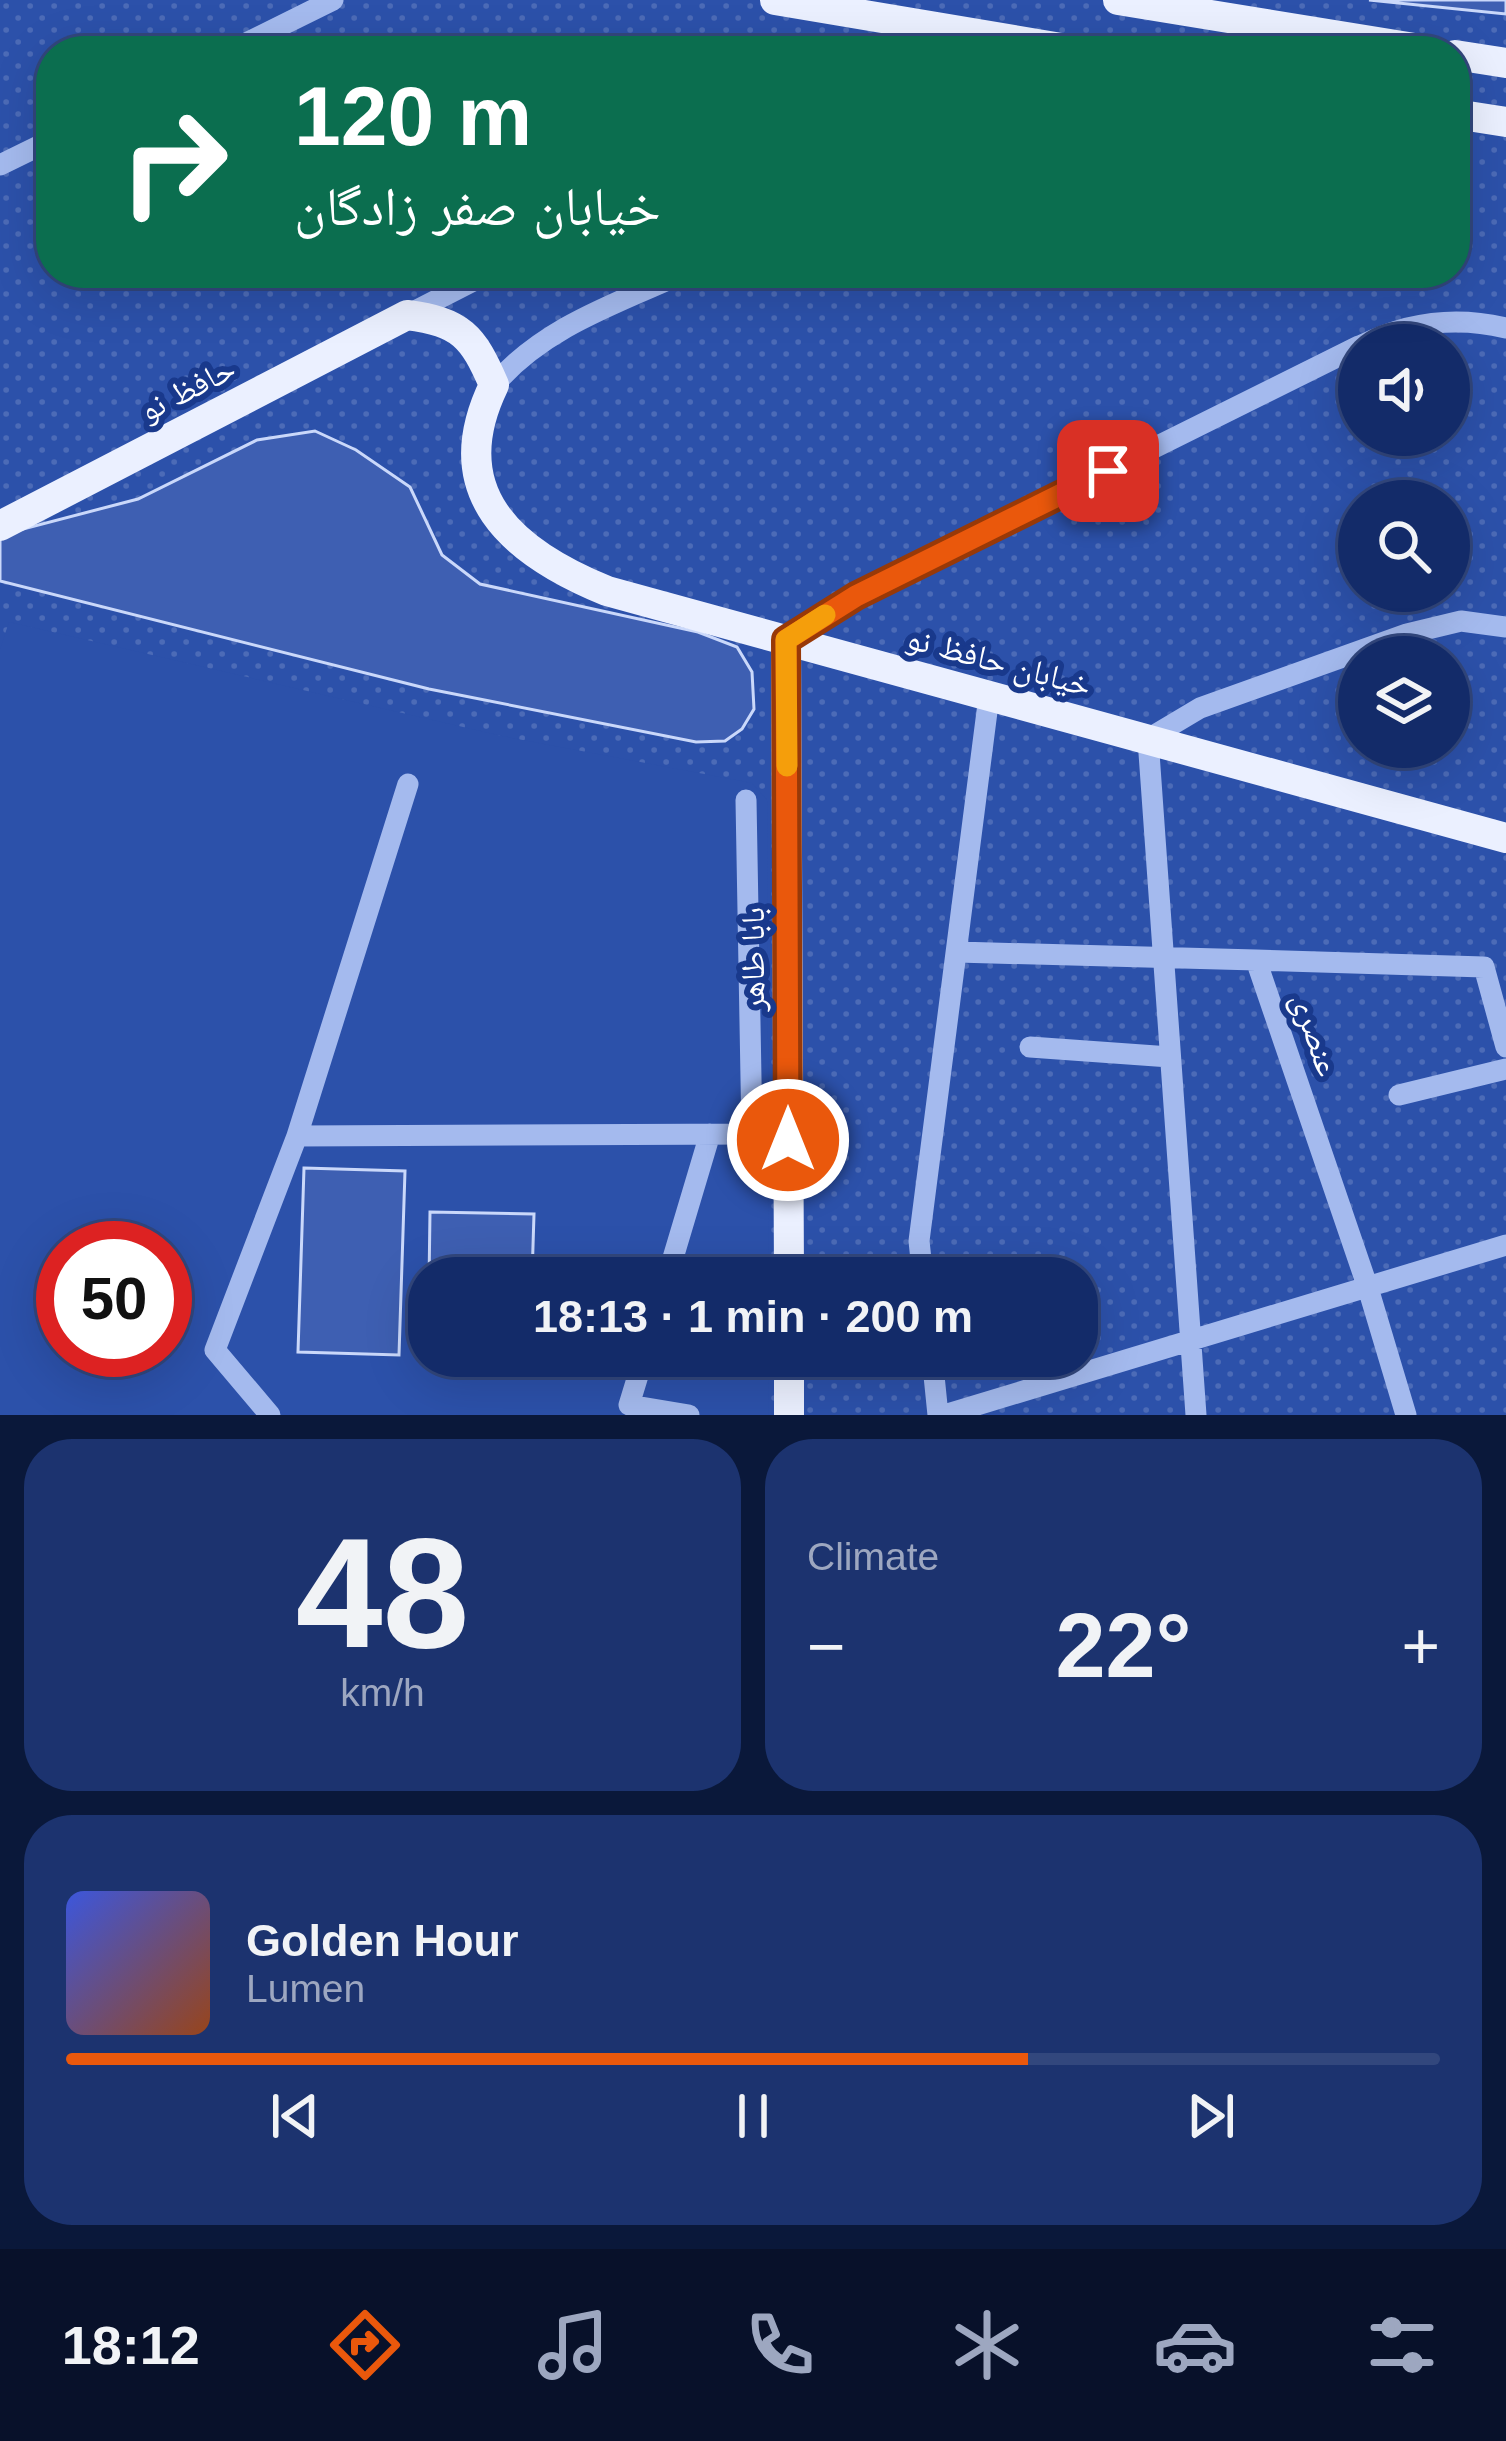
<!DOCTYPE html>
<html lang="en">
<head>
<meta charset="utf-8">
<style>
	body { margin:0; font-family:Arial,"Noto Naskh Arabic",sans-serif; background:#1c336f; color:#f1f3f6; height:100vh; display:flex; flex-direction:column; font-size:45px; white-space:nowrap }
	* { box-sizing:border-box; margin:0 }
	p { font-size:39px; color:#9da7c0 }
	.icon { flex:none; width:66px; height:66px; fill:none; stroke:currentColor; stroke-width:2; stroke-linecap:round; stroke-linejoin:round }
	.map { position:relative; height:1415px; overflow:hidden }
	.sheet { display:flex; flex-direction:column; gap:24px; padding:24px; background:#0a183a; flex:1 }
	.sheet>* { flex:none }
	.hud { position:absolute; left:36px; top:36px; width:1434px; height:252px; border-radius:48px; box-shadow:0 12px 48px #0002,0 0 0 3px #32477d; background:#0b6e4f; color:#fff; overflow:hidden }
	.controls { position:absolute; left:1338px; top:324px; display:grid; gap:24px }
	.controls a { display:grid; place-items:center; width:132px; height:132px; border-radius:50%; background:#132b69; box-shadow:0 12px 48px #0002,0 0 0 3px #32477d; font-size:60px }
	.speed { position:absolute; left:36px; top:1221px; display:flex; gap:24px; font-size:60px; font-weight:700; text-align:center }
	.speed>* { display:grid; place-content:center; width:156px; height:156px; border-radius:50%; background:#132b69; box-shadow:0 12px 48px #0002,0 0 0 3px #32477d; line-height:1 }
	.speed .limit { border:18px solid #d22; background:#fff; color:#111 }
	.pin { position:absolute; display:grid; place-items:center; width:102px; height:102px; color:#fff; margin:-51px; border-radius:24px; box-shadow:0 6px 18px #0006 }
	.me { position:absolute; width:132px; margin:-66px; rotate:0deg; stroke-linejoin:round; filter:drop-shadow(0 0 9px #0008) }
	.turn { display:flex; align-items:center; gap:42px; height:252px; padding:0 60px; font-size:54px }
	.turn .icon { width:156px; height:156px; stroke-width:2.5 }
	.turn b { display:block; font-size:84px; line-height:102px }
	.big { font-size:90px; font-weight:700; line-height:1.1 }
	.sheet .widget { flex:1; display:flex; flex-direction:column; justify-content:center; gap:18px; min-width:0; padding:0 42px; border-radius:48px; background:#1c336f }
	.sheet .dial { align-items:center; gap:0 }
	.dial b { font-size:156px; line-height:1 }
	.song { display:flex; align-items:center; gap:36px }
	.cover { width:144px; height:144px; border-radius:18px; background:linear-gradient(135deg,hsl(230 70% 55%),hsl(20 70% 35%)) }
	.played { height:12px; border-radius:6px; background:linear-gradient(90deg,#ea580c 70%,#32477d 70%) }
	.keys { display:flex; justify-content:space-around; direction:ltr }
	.heat { display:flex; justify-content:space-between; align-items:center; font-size:66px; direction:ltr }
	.sheet .tiles { flex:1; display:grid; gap:24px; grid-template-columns:1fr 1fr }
	.widget:last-child { grid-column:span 2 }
	.trip { position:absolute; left:408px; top:1257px; width:690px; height:120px; border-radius:48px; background:#132b69; box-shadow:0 12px 48px #0002,0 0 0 3px #32477d; font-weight:700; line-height:120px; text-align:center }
	.tab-bar { display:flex; height:192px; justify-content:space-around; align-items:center; background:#08112a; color:#9da7c0 }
	.tab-bar .icon { width:84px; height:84px }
	.tab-bar .on { color:#ea580c }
	.tab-bar b { font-size:54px; color:#f1f3f6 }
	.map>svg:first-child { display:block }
	.park { fill:url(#park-dots); fill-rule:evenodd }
	.pitch { fill:#2c51aa; fill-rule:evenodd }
	.building { fill:#3e5fb2; stroke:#cad8fa; stroke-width:3 }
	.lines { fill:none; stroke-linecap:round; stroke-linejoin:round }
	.minor { stroke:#a4baee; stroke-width:21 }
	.major { stroke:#ebf0ff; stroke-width:30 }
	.route-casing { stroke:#983908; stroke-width:30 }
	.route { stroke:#ea580c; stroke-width:21 }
	.slow { stroke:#f59e0b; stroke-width:21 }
	.labels { text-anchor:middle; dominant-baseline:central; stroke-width:12; stroke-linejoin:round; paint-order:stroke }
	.street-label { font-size:33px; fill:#fff; stroke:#19398c }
</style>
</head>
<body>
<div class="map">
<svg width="1506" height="1415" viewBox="0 0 1506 1415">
	<defs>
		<pattern id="park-dots" width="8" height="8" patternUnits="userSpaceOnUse" patternTransform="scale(3)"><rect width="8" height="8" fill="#2c51aa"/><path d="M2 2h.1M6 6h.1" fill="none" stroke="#4c6bb7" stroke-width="1.8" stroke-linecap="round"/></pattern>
	</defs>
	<rect width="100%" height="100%" fill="#19398c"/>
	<!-- park -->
	<path class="park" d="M 0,0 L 1506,0 L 1506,1415 L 0,1415 ZM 51,51 L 1455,51 L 1455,273 L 51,273 ZM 1359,345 L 1449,345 L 1449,435 L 1359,435 ZM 1359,501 L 1449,501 L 1449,591 L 1359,591 ZM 1359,657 L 1449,657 L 1449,747 L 1359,747 ZM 63,1248 L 165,1248 L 165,1350 L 63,1350 ZM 429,1278 L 1077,1278 L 1077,1356 L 429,1356 Z"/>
	<!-- pitch -->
	<path class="pitch" d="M 9,622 L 502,736 L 752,783 L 767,800 L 769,1278 L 429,1278 L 429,1356 L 769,1356 L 768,1415 L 0,1415 L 0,649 ZM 63,1248 L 165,1248 L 165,1350 L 63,1350 Z"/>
	<!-- building -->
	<path class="building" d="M 1369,0 L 1506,0 L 1506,14 Z
		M 315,431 L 356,450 L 410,487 L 442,555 L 480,584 L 698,632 L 737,647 L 752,672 L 754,709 L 742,729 L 725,741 L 696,742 L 429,689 L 0,581 L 0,535 L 138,499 L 257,440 Z
		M 304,1168 L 405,1171 L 399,1355 L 298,1352 Z
		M 430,1212 L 534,1214 L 532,1278 L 429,1278 L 429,1283 Z"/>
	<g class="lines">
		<!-- minor -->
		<path class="minor" d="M 230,51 L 333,0
			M 0,165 L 51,140
			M 407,315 L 489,273
			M 1362,345 C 1408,322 1456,316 1506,328
			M 494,385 C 544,327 615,304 684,273
			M 786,640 L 856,596 L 1359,346
			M 957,952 L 1256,960 L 1368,1288 L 1406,1415
			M 1256,960 L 1484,967 L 1506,1047
			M 1030,1047 L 1170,1057
			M 1399,1095 L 1506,1069
			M 297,1136 L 408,784
			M 667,1278 L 710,1134
			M 923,1278 L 919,1241 L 989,696
			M 644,1356 L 629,1405 L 689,1415
			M 932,1356 L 938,1415
			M 270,1415 L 215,1350 L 297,1136 L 752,1134 L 746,800
			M 944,1415 L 1506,1245
			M 1196,1415 L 1148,739 L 1200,708 L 1407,634 L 1461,621 L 1506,627"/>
		<!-- major -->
		<path class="major" d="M 775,0 L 1079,51
			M 1118,0 L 1433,51
			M 1455,55 L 1506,63
			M 1455,114 L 1506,122
			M 0,526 L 407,315 C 461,322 473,336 494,385 C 442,492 511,552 607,591 L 1506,838
			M 786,640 L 789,1278
			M 789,1356 L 789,1415"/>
	</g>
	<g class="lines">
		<!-- route casing -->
		<g class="route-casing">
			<path id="route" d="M 788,1140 L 786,640 L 856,596 L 1108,471"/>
		</g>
		<!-- route -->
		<use href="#route" class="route"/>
		<!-- slow -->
		<path class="slow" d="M 787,766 L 786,640 L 825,615"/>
	</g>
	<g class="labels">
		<!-- street labels -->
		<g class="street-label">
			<text transform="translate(187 389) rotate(-27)">حافظ نو</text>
			<text transform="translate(999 661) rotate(15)">خیابان حافظ نو</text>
			<text transform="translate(752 959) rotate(-90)">بابا طاهر</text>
			<text transform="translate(1316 1034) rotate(71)">عنصری</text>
		</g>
	</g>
</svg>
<div class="controls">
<a><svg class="icon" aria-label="sound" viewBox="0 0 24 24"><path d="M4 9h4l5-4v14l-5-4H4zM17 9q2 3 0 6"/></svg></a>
<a><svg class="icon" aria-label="search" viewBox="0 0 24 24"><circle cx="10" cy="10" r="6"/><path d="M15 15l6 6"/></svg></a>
<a><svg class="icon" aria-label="layers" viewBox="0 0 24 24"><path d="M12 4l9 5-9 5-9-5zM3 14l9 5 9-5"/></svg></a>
</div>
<div class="speed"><div class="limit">50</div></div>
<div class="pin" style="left:1108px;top:471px;background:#d93025"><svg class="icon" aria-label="arrive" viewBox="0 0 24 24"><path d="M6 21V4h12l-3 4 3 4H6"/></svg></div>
<svg class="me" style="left:788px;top:1140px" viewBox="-20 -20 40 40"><circle r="17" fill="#ea580c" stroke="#fff" stroke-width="3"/><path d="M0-11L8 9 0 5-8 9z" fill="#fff"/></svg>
<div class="trip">18:13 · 1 min · 200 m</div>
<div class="hud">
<div class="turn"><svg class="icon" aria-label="right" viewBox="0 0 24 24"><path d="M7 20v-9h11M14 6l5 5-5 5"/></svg><div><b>120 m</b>خیابان صفر زادگان</div></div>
</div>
</div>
<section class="sheet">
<div class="tiles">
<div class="widget dial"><b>48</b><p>km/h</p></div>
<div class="widget"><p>Climate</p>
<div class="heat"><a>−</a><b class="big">22°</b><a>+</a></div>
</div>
<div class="widget">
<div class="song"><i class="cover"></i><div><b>Golden Hour</b><p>Lumen</p></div></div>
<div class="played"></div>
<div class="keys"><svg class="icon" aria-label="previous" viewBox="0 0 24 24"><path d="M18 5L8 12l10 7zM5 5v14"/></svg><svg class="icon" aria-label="pause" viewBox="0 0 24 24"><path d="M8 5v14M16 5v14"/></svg><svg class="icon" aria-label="next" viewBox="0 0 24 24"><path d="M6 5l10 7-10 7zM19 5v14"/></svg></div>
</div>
</div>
</section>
<nav class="tab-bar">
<b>18:12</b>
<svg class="icon on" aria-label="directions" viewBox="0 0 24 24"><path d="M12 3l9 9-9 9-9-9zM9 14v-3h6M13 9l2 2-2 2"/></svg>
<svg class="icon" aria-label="music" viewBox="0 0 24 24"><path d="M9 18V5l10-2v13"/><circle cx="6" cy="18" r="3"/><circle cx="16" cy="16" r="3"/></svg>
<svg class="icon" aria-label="phone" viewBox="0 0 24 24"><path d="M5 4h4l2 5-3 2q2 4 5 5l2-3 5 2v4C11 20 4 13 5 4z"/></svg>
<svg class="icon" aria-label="climate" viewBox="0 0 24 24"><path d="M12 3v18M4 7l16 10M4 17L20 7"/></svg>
<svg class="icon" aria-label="car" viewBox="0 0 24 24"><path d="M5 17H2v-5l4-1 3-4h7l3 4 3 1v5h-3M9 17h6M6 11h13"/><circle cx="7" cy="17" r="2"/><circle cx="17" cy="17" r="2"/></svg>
<svg class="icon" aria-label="filters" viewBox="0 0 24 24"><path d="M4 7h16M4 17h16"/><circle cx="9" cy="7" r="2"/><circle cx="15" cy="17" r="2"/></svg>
</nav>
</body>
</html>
